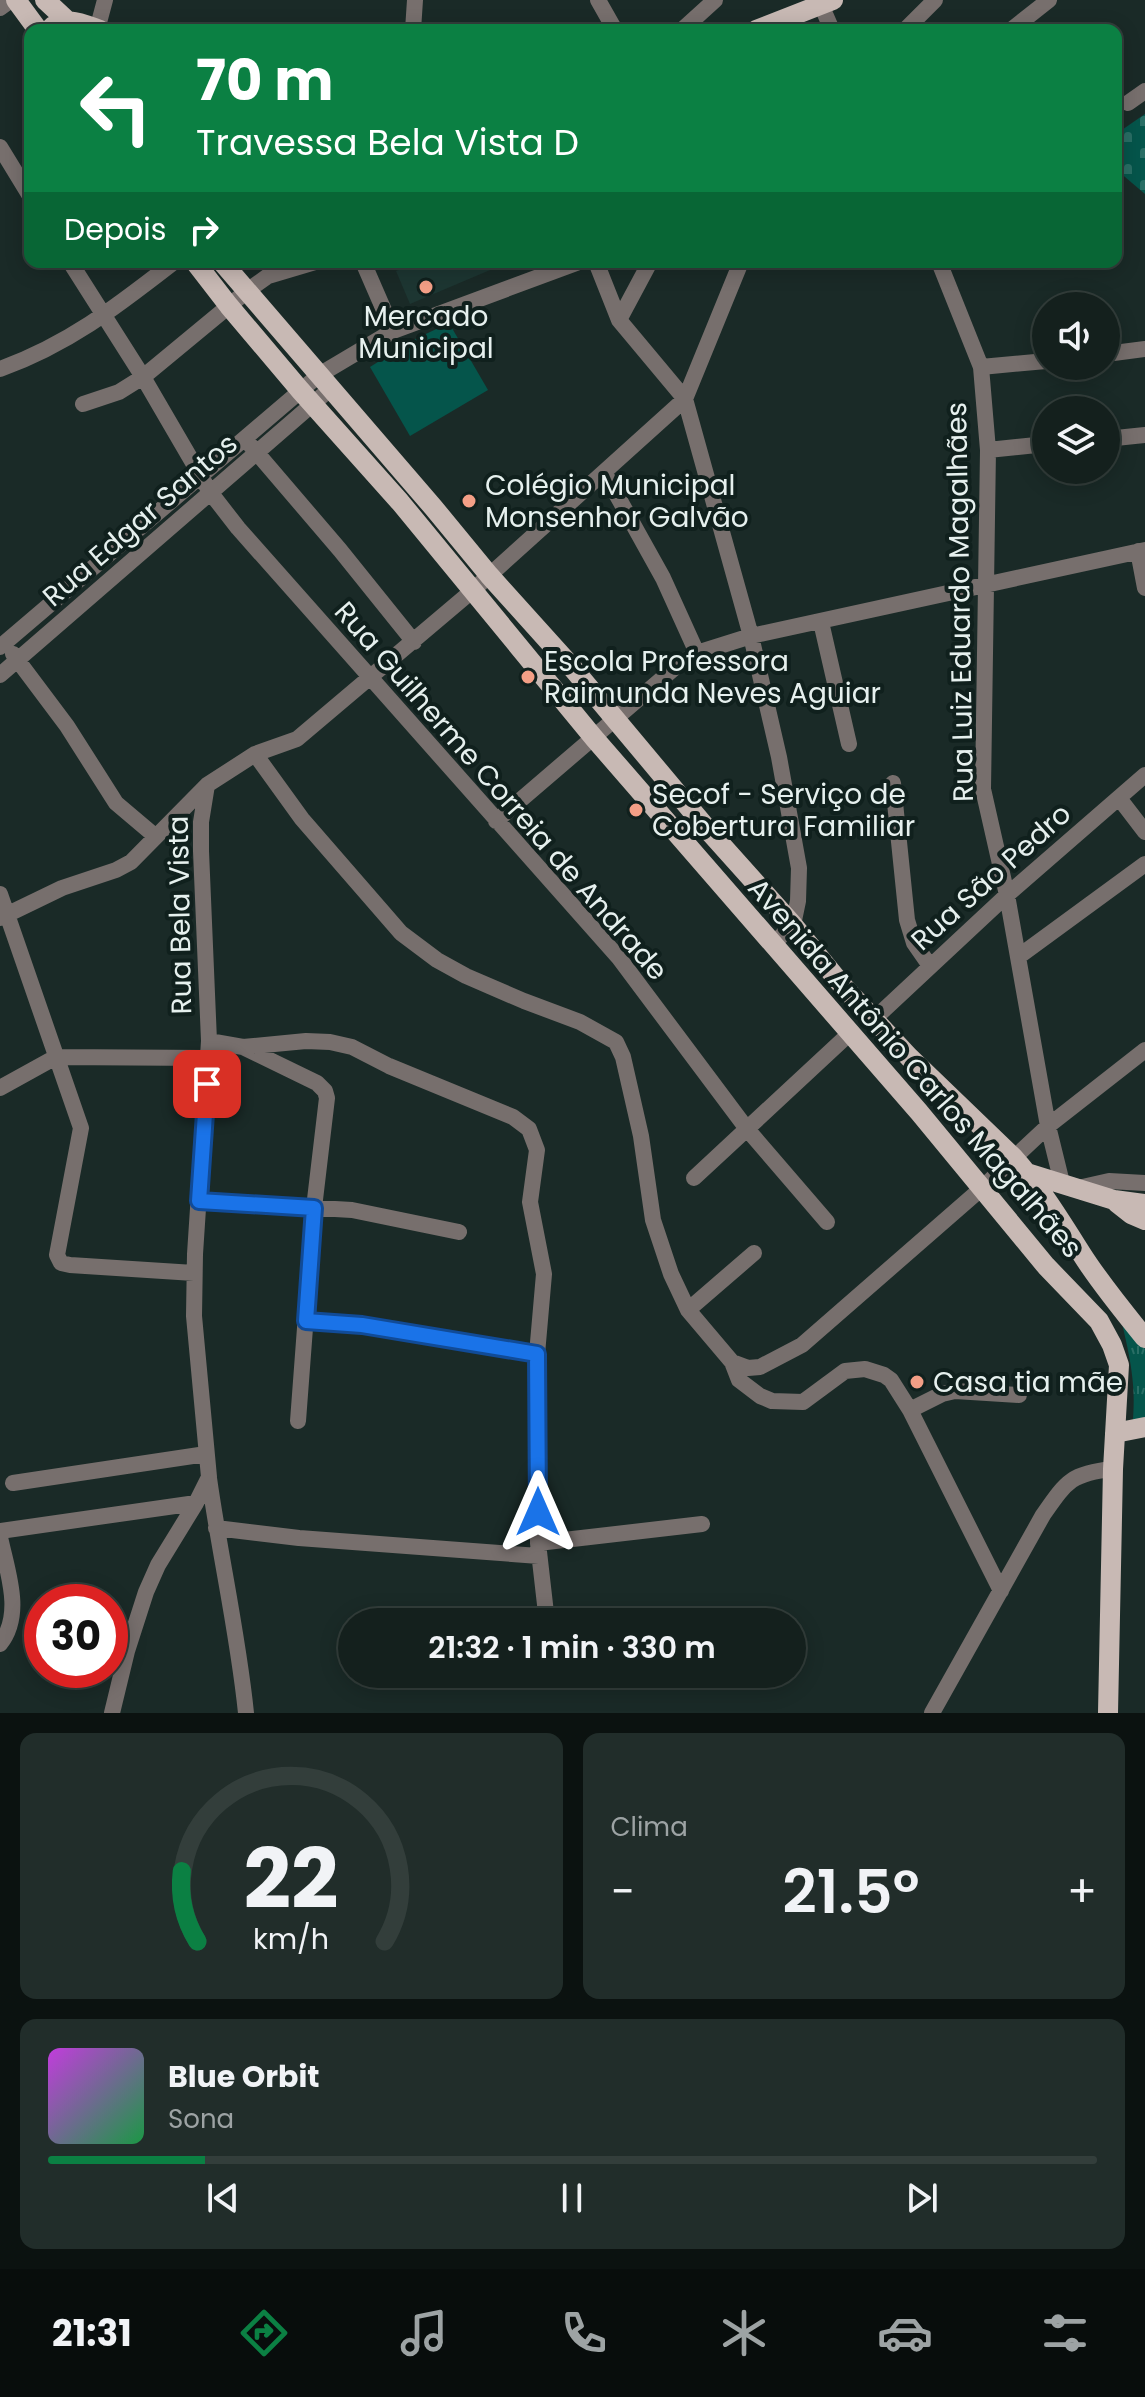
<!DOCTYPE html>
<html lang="pt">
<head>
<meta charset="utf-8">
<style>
	body { margin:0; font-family:Poppins,sans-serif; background:#212d2a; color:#f1f3f6; height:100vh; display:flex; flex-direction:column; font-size:30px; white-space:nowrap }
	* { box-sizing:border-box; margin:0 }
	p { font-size:26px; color:#9da3a4 }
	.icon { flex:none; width:44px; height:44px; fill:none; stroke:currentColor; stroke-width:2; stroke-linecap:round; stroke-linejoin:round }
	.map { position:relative; height:1713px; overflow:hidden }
	.drawer { display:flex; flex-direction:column; gap:20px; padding:20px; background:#0b1210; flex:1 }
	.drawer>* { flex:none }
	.banner { position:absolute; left:24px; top:24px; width:1098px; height:244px; border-radius:16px; box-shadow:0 4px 20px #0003,0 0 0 2px #333e3b; background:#0b8043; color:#fff; overflow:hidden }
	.fabs { position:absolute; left:1032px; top:292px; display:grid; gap:16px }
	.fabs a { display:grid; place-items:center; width:88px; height:88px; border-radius:50%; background:#14201d; box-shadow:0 4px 20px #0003,0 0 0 2px #333e3b; font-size:40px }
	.speed { position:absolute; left:24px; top:1584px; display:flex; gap:16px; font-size:40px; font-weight:700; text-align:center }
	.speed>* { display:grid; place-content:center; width:104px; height:104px; border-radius:50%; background:#14201d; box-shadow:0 4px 20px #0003,0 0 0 2px #333e3b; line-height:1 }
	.speed .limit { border:12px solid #d22; background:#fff; color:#111 }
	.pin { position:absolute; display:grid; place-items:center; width:68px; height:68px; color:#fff; margin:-34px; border-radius:16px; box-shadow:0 4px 12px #0006 }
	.me { position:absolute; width:88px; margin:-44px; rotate:0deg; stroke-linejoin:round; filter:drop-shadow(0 0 6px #0008) }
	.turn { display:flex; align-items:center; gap:28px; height:168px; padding:0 40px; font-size:36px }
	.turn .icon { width:104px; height:104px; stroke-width:2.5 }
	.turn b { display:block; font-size:56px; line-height:68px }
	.then { display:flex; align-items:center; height:76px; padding:0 40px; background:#0003; gap:16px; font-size:30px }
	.big { font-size:60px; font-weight:600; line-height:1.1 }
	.drawer .widget { flex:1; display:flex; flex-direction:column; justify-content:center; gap:12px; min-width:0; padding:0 28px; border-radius:16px; background:#212d2a }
	.drawer .dial { align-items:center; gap:0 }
	.dial svg { height:208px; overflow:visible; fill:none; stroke:#333e3b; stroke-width:7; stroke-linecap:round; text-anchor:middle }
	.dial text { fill:#f1f3f6; stroke:none }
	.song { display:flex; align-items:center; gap:24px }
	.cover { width:96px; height:96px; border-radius:12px; background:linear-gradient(135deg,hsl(290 70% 55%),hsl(140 70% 35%)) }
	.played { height:8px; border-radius:4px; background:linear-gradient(90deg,#0b8043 15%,#333e3b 15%) }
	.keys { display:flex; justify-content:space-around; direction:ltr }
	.heat { display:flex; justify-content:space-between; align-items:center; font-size:44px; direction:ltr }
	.drawer .tiles { flex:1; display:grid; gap:20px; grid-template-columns:1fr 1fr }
	.widget:last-child { grid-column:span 2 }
	.trip { position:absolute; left:338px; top:1608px; width:468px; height:80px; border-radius:40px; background:#14201d; box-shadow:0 4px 20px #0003,0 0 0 2px #333e3b; font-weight:600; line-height:80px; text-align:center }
	.dock { display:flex; height:128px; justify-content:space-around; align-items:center; background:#080d0c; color:#9da3a4 }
	.dock .icon { width:56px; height:56px }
	.dock .on { color:#0b8043 }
	.dock b { font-size:36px; color:#f1f3f6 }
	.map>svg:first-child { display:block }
	.built { fill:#1d3632 }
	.grass { fill:url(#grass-tufts) }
	.cemetery { fill:url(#cemetery-stones) }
	.pitch { fill:#05554b }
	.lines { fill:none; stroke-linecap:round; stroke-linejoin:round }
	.minor { stroke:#776f6d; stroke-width:16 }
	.major { stroke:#c8b9b4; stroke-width:20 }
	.route-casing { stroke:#114b97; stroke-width:20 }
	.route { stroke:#1a73e8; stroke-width:14 }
	.poi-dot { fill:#f39f86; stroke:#10201d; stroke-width:3 }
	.labels { text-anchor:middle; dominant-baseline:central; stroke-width:8; stroke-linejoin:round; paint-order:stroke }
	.poi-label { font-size:28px; fill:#e6f0ee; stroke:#10201d; text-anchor:start }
	.street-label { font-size:28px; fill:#e6f0ee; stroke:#10201d }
</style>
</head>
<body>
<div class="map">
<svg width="1145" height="1713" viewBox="0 0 1145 1713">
	<defs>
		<pattern id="grass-tufts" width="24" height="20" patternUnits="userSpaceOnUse" patternTransform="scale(2)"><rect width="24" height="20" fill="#05554b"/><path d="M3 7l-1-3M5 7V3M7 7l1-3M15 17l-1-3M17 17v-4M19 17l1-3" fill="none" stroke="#296e65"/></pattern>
		<pattern id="cemetery-stones" width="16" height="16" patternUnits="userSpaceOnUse" patternTransform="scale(2)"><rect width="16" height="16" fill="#05554b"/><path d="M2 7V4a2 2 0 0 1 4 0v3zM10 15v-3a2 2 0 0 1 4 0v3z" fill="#296e65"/></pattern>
	</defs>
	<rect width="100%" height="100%" fill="#1a2a27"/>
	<!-- built -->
	<path class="built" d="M 417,262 L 509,262 L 410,304 L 396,271 Z"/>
	<!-- grass -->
	<path class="grass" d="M 1122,1323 L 1145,1349 L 1145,1417 L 1133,1420 C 1136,1384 1130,1358 1122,1323 Z"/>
	<!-- cemetery -->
	<path class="cemetery" d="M 1145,114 L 1145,194 L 1118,171 L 1116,134 Z"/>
	<!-- pitch -->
	<path class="pitch" d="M 449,323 L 488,390 L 410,436 L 370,367 L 411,341 Z"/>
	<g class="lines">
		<!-- minor -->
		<path class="minor" d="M 598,0 L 615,30
			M 819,0 L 832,30
			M 0,8 L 11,0
			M 97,30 L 105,0
			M 413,30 L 415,0
			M 682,30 L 715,0
			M 905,30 L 935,0
			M 1011,30 L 1049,0
			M 1128,103 L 1145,91
			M 0,147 L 30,196
			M 70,262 L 143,377 L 210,492 L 238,528 L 619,958 L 747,1129 L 827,1222
			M 363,262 L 393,331
			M 596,262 L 619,320 L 685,399 L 751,636 L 779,757 L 799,868 L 798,901 L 793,925 L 774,943
			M 939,262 L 981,367 L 988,450 L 983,789 L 1007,895 L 1048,1126 L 1062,1183
			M 619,320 L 650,262
			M 1106,354 L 1145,349
			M 981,367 L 1046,361
			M 0,369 C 69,344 116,307 174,262
			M 83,404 L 119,392 L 143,377 L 247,291 L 268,276 L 315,262
			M 1106,439 L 1145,435
			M 251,446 L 340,550 L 414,642
			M 988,450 L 1046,444
			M 604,472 L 663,578 L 697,653
			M 1138,551 L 1145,588
			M 821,622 L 849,744
			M 0,647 L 319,375 L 393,331 L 579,262
			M 13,654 L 67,726 L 116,803 L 155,836
			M 0,675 L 330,389
			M 255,754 L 302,819 L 401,933 L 437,960 L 466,976 L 524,1001 L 580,1022 L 616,1042 L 623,1057 L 641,1136 L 653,1220 L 671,1274 L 688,1310 L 732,1362 L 739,1380 L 760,1396 L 772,1401 L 803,1402 L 845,1371 L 865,1369 L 884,1375 L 891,1380 L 910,1410 L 1001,1591
			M 893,783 L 907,920 L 914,943 L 930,966
			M 1119,798 L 1145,832
			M 496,821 L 678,665 L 697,653 L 751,636 L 1145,550
			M 0,894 L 81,1128 L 57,1255 L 61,1263 L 70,1265 L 194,1273
			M 0,918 L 62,888 L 116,870 L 131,862 L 207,785 L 255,754 L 297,739 L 472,591 L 685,399 L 741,262
			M 1018,957 L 1145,864
			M 873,1020 L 1007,895 L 1145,775
			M 209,1041 L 243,1047 L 306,1041 L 330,1042 L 352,1047 L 389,1066 L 513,1117 L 529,1129 L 537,1150 L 530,1202 L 544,1274 L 537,1354 L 538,1543 L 547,1622
			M 245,1048 L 317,1083 L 325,1091 L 327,1098 L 314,1208 L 298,1421
			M 0,1088 L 56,1057 L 208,1058
			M 694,1178 L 849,1034
			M 1078,1188 L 1109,1181 L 1145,1183
			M 199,1201 L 352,1210 L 459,1232
			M 688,1310 L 754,1253
			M 306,1321 L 362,1325 L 537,1354
			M 732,1362 L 748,1368 L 760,1367 L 802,1345 L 982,1188 L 1048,1126 L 1145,1050
			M 910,1410 L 942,1394 L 955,1391 L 1019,1395
			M 209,1478 C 220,1556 238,1634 246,1713
			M 13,1483 L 206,1454
			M 216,1528 L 299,1538 L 539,1556
			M 0,1531 L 196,1503
			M 0,1537 C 7,1571 24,1614 0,1644
			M 538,1543 L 702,1524
			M 112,1713 L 127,1651 L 146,1592 L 158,1565 L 196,1503 L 209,1477 L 194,1316 L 195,1254 L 209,1041 L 201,851 L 201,822 L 207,785
			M 932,1713 L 1043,1515 C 1066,1482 1071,1473 1113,1469"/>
		<!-- major -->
		<path class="major" d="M 16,0 L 38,30
			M 45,0 L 74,27
			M 49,30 C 63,14 83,24 100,30
			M 756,30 L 833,0
			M 195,262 L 229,306 L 300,390 L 400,502 L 594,738 L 919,1112 L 1046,1266 L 1099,1321 L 1112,1345 L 1119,1365 L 1113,1469 L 1108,1713
			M 222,262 L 433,507 L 489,575 L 570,665 L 708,830 L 793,925 L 841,984 L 909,1057 L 1013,1157 C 1040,1187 1060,1220 1081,1253 C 1100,1283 1123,1311 1145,1338
			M 1027,1173 L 1114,1200 L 1145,1204
			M 1117,1203 L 1131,1214 L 1145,1220
			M 1115,1433 L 1145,1427"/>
	</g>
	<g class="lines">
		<!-- route casing -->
		<g class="route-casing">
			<path id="route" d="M 207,1084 L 199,1201 L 314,1208 L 306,1321 L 362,1325 L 537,1354 L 538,1512"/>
		</g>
		<!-- route -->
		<use href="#route" class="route"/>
	</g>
	<!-- markers -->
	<g class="poi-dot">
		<circle cx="426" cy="287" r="8"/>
		<circle cx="469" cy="501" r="8"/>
		<circle cx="528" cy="677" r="8"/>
		<circle cx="636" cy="810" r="8"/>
		<circle cx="917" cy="1382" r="8"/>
	</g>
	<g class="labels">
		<!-- poi labels -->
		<g class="poi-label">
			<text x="426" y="316" text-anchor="middle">Mercado<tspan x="426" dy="32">Municipal</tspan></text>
			<text x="485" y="485">Colégio Municipal<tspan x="485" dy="32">Monsenhor Galvão</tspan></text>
			<text x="544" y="661">Escola Professora<tspan x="544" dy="32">Raimunda Neves Aguiar</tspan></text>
			<text x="652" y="794">Secof - Serviço de<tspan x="652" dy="32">Cobertura Familiar</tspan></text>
			<text x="933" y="1382">Casa tia mãe</text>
		</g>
		<!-- street labels -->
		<g class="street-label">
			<text transform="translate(140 520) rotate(-41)">Rua Edgar Santos</text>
			<text transform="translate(960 602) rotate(-91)">Rua Luiz Eduardo Magalhães</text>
			<text transform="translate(501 791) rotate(49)">Rua Guilherme Correia de Andrade</text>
			<text transform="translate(991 877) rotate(-42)">Rua São Pedro</text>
			<text transform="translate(180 915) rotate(-91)">Rua Bela Vista</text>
			<text transform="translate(915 1068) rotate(49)">Avenida Antônio Carlos Magalhães</text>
		</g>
	</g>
</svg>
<div class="fabs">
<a><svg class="icon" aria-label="sound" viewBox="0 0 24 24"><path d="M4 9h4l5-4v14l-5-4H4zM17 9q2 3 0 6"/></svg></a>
<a><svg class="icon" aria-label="layers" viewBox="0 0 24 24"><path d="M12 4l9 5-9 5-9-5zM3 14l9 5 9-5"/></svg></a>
</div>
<div class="speed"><div class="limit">30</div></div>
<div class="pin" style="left:207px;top:1084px;background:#d93025"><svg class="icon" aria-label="arrive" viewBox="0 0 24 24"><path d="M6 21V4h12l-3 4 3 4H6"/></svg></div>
<svg class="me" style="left:538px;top:1512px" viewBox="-20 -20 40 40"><path d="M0-17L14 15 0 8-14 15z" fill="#1a73e8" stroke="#fff" stroke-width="4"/></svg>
<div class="trip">21:32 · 1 min · 330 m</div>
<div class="banner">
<div class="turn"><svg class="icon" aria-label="left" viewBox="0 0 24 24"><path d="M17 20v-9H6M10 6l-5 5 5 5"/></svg><div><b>70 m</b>Travessa Bela Vista D</div></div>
<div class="then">Depois<svg class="icon" aria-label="right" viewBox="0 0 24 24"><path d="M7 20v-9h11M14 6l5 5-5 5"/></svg></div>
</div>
</div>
<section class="drawer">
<div class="tiles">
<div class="widget dial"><svg viewBox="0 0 100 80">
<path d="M14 69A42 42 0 1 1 86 69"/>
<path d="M14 69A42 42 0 0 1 8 42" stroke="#0b8043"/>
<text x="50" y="56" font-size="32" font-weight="700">22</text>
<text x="50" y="72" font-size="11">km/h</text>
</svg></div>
<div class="widget"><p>Clima</p>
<div class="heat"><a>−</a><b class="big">21.5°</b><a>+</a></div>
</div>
<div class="widget">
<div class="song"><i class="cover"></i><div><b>Blue Orbit</b><p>Sona</p></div></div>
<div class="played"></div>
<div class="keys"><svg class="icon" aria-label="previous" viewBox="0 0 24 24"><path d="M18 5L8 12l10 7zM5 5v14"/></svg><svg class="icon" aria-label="pause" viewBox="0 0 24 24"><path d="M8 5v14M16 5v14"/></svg><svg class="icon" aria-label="next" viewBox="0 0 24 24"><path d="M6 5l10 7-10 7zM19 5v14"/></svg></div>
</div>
</div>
</section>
<nav class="dock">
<b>21:31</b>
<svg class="icon on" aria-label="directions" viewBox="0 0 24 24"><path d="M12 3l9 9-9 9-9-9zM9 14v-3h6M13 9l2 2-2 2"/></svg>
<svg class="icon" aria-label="music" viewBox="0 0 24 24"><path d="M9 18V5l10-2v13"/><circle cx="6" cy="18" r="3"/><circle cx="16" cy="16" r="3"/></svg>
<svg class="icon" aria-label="phone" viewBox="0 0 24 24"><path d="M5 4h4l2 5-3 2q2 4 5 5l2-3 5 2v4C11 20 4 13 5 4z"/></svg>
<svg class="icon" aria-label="climate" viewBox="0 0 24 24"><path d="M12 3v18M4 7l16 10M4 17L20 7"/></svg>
<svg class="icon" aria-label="car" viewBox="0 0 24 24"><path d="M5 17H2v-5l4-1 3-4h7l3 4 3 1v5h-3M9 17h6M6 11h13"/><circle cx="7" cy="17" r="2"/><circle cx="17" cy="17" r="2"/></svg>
<svg class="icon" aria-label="filters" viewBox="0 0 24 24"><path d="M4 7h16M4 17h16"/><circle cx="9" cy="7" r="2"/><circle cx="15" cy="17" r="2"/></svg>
</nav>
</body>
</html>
